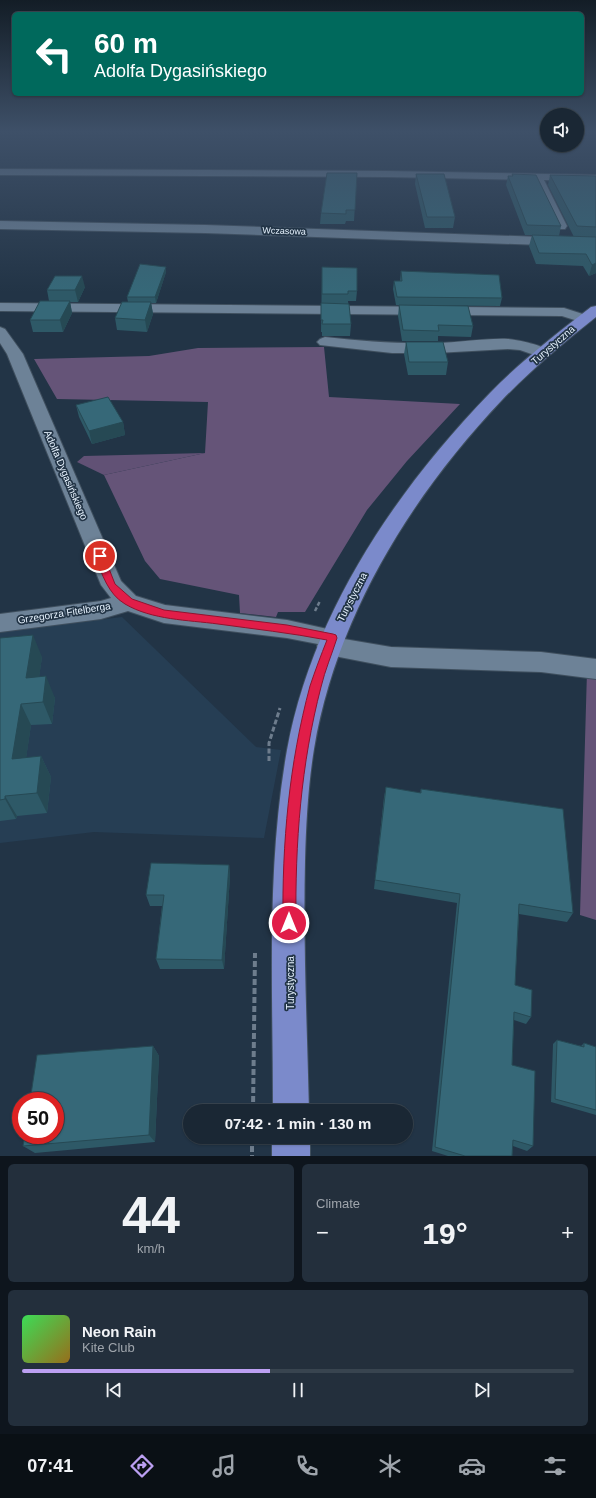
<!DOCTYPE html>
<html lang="en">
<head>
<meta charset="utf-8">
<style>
	body { margin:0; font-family:Helvetica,sans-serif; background:#232f3c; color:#f1f3f6; height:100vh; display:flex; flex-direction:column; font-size:15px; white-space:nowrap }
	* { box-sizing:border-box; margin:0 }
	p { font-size:13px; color:#9fa5ac }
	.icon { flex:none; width:22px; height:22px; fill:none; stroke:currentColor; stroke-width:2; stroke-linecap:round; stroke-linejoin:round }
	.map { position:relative; height:1156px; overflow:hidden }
	.side { display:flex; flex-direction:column; gap:8px; padding:8px; background:#0e151d; flex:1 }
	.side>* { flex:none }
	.guide { position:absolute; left:12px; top:12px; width:572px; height:84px; border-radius:6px; box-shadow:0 1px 3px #0004,0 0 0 1px #38444f; background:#00695c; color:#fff; overflow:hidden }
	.buttons { position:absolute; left:540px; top:108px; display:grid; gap:8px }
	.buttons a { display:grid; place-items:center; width:44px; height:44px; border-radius:50%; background:#1a2734; box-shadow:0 1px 3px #0004,0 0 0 1px #38444f; font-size:20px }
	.speed { position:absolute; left:12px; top:1092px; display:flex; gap:8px; font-size:20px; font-weight:700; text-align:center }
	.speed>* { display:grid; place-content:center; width:52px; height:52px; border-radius:50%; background:#1a2734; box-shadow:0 1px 3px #0004,0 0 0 1px #38444f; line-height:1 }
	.speed .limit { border:6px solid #d22; background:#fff; color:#111 }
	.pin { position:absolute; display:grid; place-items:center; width:34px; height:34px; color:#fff; margin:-17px; border:2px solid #fff; border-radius:50%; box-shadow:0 1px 4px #0007 }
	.me { position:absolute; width:44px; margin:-22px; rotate:0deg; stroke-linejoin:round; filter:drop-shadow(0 0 3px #0008) }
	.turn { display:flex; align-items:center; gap:14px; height:84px; padding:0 16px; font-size:18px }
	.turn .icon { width:52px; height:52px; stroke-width:2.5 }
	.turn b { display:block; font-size:28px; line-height:34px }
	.big { font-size:30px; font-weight:800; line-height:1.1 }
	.side .widget { flex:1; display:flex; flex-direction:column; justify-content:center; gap:6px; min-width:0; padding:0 14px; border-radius:6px; background:#232f3c }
	.side .dial { align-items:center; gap:0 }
	.dial b { font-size:52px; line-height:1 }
	.song { display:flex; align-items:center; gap:12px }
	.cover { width:48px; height:48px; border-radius:6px; background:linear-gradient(135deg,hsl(130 70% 55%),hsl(40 70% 35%)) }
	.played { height:4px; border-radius:2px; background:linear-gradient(90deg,#bca0f2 45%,#38444f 45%) }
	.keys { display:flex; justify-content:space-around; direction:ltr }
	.heat { display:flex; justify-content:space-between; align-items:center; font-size:22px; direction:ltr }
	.side .tiles { flex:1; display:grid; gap:8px; grid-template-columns:1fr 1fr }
	.widget:last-child { grid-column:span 2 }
	.trip { position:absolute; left:183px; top:1104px; width:230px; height:40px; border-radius:20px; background:#1a2734; box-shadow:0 1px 3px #0004,0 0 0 1px #38444f; font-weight:800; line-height:40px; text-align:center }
	.dock { display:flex; height:64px; justify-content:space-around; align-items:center; background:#0a1015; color:#9fa5ac }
	.dock .icon { width:28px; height:28px }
	.dock .current { color:#bca0f2 }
	.dock b { font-size:18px; color:#f1f3f6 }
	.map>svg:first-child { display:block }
	.built { fill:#263e54 }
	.green { fill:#655478 }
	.forest { fill:#615175 }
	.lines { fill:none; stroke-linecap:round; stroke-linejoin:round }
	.minor-casing { stroke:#3f4f5e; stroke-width:2 }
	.major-casing { stroke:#3f4f5e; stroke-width:2 }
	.path-far2 { stroke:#6e7d8d; stroke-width:2.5; stroke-dasharray:4 2; stroke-linecap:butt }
	.path-far1 { stroke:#6e7d8d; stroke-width:3; stroke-dasharray:5 2.5; stroke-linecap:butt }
	.path { stroke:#6e7d8d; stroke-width:4; stroke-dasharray:6 3; stroke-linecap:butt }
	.minor { fill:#6d8297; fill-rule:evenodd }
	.major { fill:#7b8acb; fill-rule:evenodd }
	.wall { fill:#2e5967 }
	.shaded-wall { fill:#264954 }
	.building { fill:#366878; stroke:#264954 }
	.route { fill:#e11d48; stroke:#92132f }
	.labels { text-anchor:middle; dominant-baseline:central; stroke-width:3.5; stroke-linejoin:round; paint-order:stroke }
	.far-street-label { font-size:9px; fill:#e6f2fe; stroke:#223446 }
	.street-label { font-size:10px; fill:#e6f2fe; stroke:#223446 }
</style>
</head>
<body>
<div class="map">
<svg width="596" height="1156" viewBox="0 0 596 1156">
	<rect width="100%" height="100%" fill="#223446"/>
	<!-- built -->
	<path class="built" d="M 122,617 L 256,747 L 281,750 L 264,838 L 94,832 L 0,843 L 0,632 Z"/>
	<!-- green -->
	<path class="green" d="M 324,347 L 329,397 L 460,404 L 407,461 L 367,510 L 305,612 L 278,612 L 276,617 L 240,613 L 239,595 L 160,579 L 145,561 L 104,475 L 205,453 L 208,402 L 57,399 L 34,359 L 149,356 L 198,348 Z
		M 587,671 L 596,673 L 596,920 L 580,915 Z"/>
	<!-- forest -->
	<path class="forest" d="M 205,453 L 104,475 L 77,462 L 84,456 Z"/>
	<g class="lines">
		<!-- minor casing -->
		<g class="minor-casing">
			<path id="minor" d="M 0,169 L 387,171 L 596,175 L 596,181 L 544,180 L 567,226 L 565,229 L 557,229 L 555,226 L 533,180 L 387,177 L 0,175 Z
				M 0,221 L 205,225 L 596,239 L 596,247 L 205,233 L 0,229 Z
				M 0,303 L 564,308 L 589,316 L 591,319 L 589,322 L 584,323 L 562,316 L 0,311 Z
				M 0,327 L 5,329 L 23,354 L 121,581 L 136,596 L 165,605 L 287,620 L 341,632 L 344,639 L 391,647 L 541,652 L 596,659 L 596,679 L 541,672 L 391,667 L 329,655 L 321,653 L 317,646 L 318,644 L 287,638 L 164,623 L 128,611 L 101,619 L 0,632 L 0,614 L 101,601 L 111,598 L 101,585 L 7,354 L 0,343 Z
				M 325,337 C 362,341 398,344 435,343 C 459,343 484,338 508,339 C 518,340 545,345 551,353 L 549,356 L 543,358 L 520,350 L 508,349 L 436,353 L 392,353 L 320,345 L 317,342 L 320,339 Z"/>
		</g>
		<!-- major casing -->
		<g class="major-casing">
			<path id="major" d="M 596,306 L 596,317 C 563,343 531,370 502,400 C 411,496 336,617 314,749 C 308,786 306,824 305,861 C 303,944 307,1028 309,1111 L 273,1111 C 273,991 266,869 287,750 C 312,614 395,491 490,393 C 521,361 556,334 591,307 Z
				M 272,1137 L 310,1137 L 310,1156 L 272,1156 Z"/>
		</g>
		<!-- path-far2 -->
		<path class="path-far2" d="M 315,611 L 320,601"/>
		<!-- path-far1 -->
		<path class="path-far1" d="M 269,761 L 269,743 L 280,708"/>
		<!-- path -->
		<path class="path" d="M 253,1111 L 255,953
			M 252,1137 L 252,1156"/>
		<!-- minor -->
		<use href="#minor" class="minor"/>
		<!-- major -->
		<use href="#major" class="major"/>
	</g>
	<!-- wall -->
	<path class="wall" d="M 357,173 L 354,221 L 346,221 L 345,224 L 320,224 L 321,213 Z
		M 416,174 L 455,217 L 453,228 L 425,228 L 415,184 Z
		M 512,174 L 561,226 L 559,236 L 574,237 L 548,185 L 550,175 L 596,176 L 596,273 L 589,276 L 583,266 L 536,264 L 529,246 L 532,235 L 525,235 L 506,185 L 508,176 L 512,176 Z
		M 166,267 L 166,272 L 156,303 L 151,303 L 153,314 L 147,332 L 117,330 L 115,318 L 128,302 L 127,297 Z
		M 322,267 L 357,291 L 356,301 L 348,301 L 351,324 L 350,336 L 322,336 L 322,332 L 321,332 Z
		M 401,271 L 502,298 L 500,306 L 396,305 L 393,289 L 394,281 L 400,281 Z
		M 85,287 L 78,302 L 70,302 L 72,313 L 63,332 L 33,332 L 30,320 L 49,301 L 47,290 Z
		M 399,305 L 473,326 L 471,337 L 438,336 L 438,341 L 402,341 L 398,316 Z
		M 406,342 L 448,362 L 446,375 L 408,375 L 404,354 Z
		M 76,405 L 123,422 L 125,435 L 92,444 L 79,417 Z
		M 0,638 L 42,657 L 39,677 L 55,698 L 52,724 L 31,725 L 26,758 L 41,756 L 51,777 L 47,813 L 17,816 L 16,819 L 0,821 Z
		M 386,787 L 420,793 L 421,789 L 573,913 L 567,922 L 519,914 L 515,985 L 531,1017 L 526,1024 L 514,1020 L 512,1065 L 533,1146 L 527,1151 L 513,1146 L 512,1156 L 448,1156 L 432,1151 L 457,903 L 374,889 L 384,797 Z
		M 229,865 L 230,876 L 224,969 L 160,969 L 156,959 L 162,906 L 150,906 L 146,895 Z
		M 557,1040 L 581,1046 L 584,1043 L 596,1047 L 596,1115 L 551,1102 L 553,1044 Z
		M 153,1046 L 159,1056 L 155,1142 L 35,1153 L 23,1146 Z"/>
	<!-- shaded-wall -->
	<path class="shaded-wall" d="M 596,263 L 596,273 L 589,276 L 592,265 Z
		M 166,267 L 166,272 L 156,303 L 155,297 Z
		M 82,276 L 85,287 L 78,302 L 75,290 Z
		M 70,301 L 72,313 L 63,332 L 60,320 Z
		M 151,302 L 153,314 L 147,332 L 145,320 Z
		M 123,422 L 125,435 L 92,444 L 89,431 Z
		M 33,635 L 42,657 L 36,700 L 26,678 Z
		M 46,676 L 55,698 L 52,724 L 43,702 Z
		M 21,704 L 31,725 L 23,780 L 12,759 Z
		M 41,756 L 51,777 L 47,813 L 37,793 Z
		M 5,796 L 17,816 L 16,819 L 5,799 Z
		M 229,865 L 230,876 L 224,969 L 222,960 Z
		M 153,1046 L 159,1056 L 155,1142 L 149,1135 Z"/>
	<!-- building -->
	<path class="building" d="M 327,173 L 357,173 L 355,210 L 346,210 L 346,214 L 321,213 Z
		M 416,174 L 444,174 L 455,217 L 427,217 Z
		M 512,174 L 536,175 L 561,226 L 527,225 L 508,176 L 513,176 Z
		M 550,175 L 596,176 L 596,227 L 577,226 Z
		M 532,235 L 596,237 L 596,263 L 592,265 L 586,254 L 539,253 Z
		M 140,264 L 166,267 L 155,297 L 127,297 Z
		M 322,267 L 357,268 L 357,291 L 348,291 L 348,294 L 322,294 Z
		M 401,271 L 499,275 L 502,298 L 397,297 L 394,281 L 402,281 Z
		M 55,276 L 82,276 L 75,290 L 47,290 Z
		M 40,301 L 70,301 L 60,320 L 30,320 Z
		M 122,302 L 151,302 L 145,320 L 115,318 Z
		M 321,303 L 349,304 L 351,324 L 322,324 L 323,320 L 321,320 Z
		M 399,305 L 468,306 L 473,326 L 438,325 L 439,331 L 403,330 Z
		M 406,342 L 443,342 L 448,362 L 409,362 Z
		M 108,397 L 123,422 L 89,431 L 76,405 Z
		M 33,635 L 26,678 L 46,676 L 43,702 L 21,704 L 12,759 L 41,756 L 37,793 L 5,796 L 5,799 L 0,800 L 0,638 Z
		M 386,787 L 421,793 L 421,789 L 563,809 L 573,913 L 519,904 L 515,985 L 532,990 L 531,1017 L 514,1012 L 512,1065 L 535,1071 L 533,1146 L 513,1140 L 512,1156 L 465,1156 L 435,1147 L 460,894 L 375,880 Z
		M 151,863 L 229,865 L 222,960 L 156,959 L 164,895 L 146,895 Z
		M 557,1040 L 584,1047 L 584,1043 L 596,1047 L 596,1110 L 555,1099 Z
		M 153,1046 L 149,1135 L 23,1146 L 25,1135 L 55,1135 L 55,1101 L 30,1101 L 37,1055 Z"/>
	<!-- sky -->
	<linearGradient id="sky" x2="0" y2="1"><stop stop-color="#131d26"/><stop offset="0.45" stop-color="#3e5068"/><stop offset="1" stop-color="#3e5068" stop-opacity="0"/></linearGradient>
	<rect width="596" height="292" fill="url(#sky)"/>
	<!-- route -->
	<path class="route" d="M 100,553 L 104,556 L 115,584 L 132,599 L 164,610 L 287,625 L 333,634 L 336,635 L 337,638 C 332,654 325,670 321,687 C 301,764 295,843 296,923 L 294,927 L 289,929 L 285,927 L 283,923 C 282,843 289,764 310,686 C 315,671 321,655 327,640 C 291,633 254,629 218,624 C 188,620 152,620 125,604 C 108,594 102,574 95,556 Z"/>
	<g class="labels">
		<!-- far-street labels -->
		<g class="far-street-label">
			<text transform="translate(284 231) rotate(2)">Wczasowa</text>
		</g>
		<!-- street labels -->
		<g class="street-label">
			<text transform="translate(553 345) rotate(-41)">Turystyczna</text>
			<text transform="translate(66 475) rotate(67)">Adolfa Dygasińskiego</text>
			<text transform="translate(352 597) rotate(-63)">Turystyczna</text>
			<text transform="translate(64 613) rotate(-9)">Grzegorza Fitelberga</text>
			<text transform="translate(290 983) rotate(-90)">Turystyczna</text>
		</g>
	</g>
</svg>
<div class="buttons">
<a><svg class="icon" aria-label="sound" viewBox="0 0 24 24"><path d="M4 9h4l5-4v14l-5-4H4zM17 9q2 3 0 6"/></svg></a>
</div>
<div class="speed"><div class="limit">50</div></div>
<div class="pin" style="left:100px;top:556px;background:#d93025"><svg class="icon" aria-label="arrive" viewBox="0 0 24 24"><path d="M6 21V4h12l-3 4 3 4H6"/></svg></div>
<svg class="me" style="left:289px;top:923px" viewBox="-20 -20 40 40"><circle r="17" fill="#e11d48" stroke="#fff" stroke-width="3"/><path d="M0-11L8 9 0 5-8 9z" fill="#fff"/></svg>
<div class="trip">07:42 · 1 min · 130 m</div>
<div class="guide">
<div class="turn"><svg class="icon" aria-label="left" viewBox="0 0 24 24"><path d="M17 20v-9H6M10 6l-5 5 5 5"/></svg><div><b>60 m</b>Adolfa Dygasińskiego</div></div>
</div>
</div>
<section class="side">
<div class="tiles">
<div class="widget dial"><b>44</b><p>km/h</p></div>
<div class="widget"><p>Climate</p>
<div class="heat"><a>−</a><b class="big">19°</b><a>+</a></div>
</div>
<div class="widget">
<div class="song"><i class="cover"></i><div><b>Neon Rain</b><p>Kite Club</p></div></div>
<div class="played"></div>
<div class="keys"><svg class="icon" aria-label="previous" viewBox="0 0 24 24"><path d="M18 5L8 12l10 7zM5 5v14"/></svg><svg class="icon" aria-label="pause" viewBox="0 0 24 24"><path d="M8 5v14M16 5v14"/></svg><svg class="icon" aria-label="next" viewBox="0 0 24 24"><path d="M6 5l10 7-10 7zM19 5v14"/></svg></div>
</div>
</div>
</section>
<nav class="dock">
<b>07:41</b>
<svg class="icon current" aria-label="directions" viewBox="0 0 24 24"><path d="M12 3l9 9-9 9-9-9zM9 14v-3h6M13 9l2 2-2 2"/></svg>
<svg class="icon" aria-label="music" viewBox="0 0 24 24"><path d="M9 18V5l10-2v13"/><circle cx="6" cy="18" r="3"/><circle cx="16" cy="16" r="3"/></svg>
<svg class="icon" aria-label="phone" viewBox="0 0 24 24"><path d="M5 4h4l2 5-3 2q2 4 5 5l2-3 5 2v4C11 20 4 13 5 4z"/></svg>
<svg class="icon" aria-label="climate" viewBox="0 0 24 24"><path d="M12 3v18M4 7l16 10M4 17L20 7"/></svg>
<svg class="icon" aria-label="car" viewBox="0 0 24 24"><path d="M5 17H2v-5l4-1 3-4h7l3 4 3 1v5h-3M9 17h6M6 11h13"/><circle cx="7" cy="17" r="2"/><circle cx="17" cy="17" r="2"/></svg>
<svg class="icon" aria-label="filters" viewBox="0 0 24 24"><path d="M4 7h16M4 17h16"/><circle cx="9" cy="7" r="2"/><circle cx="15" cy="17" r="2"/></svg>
</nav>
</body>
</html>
